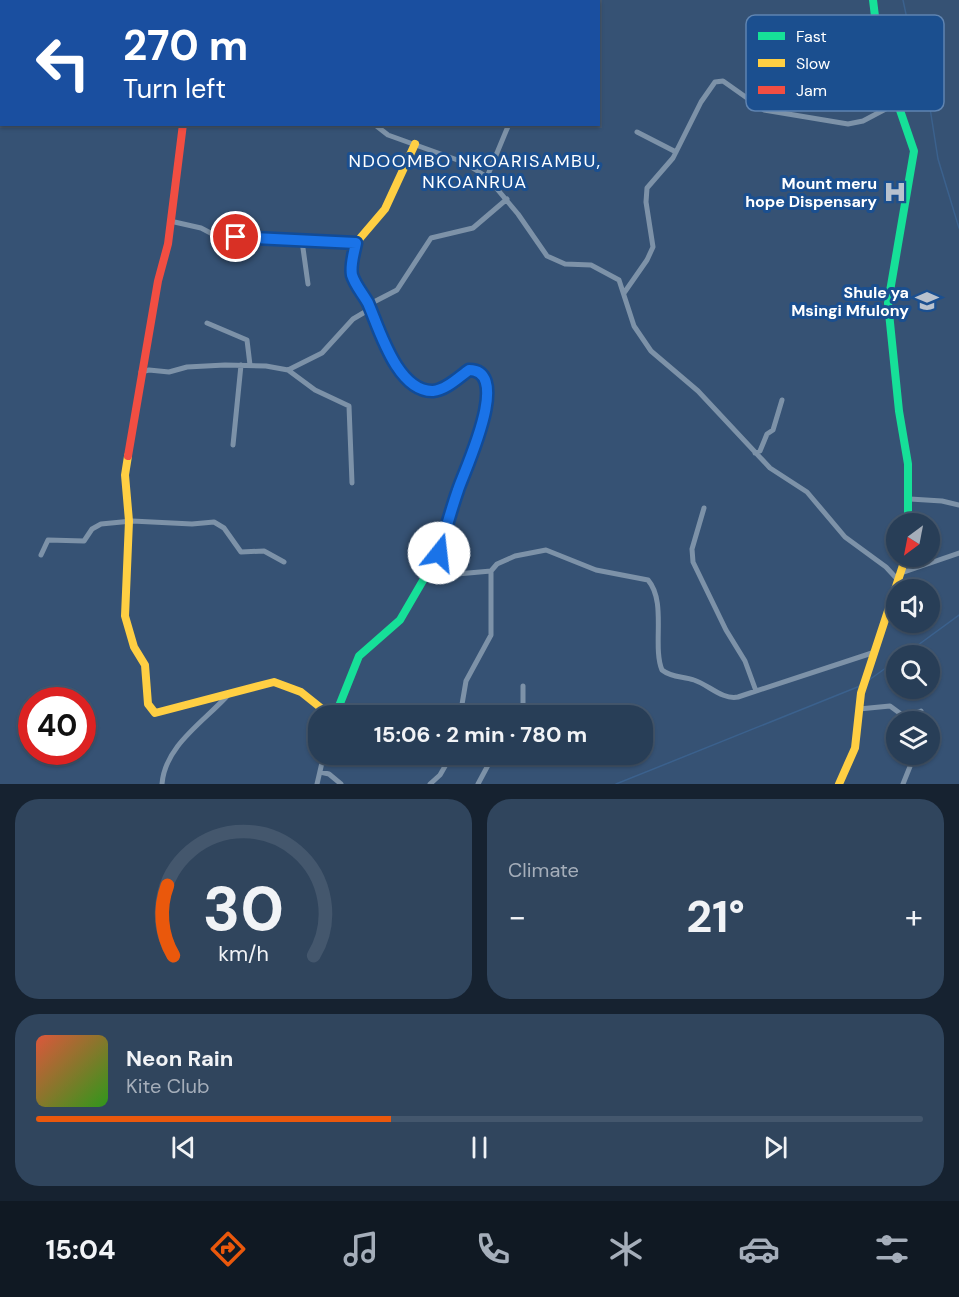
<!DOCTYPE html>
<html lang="en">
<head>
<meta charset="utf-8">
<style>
	body { margin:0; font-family:"DM Sans",sans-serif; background:#30455d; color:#f1f3f6; height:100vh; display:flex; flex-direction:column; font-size:22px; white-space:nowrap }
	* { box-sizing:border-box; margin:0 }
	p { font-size:20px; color:#a5aeba }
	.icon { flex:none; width:33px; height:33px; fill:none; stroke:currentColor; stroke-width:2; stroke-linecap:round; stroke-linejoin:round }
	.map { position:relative; height:784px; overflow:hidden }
	.side { display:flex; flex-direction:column; gap:15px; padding:15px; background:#162230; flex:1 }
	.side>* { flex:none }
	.top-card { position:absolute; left:0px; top:0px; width:600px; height:126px; box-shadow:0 2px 4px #0004,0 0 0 2px #44576d; background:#1a4fa0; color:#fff; overflow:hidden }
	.needle { width:39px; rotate:212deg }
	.tools { position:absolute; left:886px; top:513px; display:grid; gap:12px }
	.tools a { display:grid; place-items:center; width:54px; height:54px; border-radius:50%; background:#283e57; box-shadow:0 2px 4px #0004,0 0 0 2px #44576d; font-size:30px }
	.speed { position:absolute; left:18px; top:687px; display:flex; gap:12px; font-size:30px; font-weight:700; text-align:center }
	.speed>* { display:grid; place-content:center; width:78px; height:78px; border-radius:50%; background:#283e57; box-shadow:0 2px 4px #0004,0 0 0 2px #44576d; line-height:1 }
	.speed .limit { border:9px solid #d22; background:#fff; color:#111 }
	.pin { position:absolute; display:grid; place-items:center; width:51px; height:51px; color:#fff; margin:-26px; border:3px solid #fff; border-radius:50%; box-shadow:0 2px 6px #0007 }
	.me { position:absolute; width:66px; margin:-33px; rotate:16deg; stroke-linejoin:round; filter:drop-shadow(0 0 4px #0008) }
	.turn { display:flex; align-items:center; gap:21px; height:126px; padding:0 24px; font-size:27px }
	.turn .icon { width:78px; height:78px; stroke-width:2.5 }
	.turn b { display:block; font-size:42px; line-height:51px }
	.big { font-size:45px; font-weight:700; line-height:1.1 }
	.side .widget { flex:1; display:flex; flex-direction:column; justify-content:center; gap:9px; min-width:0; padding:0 21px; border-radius:24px; background:#30455d }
	.side .dial { align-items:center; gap:0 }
	.dial svg { height:156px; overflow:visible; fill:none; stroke:#44576d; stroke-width:7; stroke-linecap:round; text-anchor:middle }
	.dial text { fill:#f1f3f6; stroke:none }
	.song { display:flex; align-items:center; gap:18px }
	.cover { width:72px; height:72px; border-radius:9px; background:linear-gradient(135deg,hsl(10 70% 55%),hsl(110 70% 35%)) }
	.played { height:6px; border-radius:3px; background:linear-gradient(90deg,#ea580c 40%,#44576d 40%) }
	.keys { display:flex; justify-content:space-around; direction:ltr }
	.heat { display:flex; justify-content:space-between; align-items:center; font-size:33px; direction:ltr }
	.side .tiles { flex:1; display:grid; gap:15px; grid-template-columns:1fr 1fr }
	.widget:last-child { grid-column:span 2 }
	.trip { position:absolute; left:308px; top:705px; width:345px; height:60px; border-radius:24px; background:#283e57; box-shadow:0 2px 4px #0004,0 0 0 2px #44576d; font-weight:700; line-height:60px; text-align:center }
	.tabs { display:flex; height:96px; justify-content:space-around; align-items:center; background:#101923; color:#a5aeba }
	.tabs .icon { width:42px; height:42px }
	.tabs .on { color:#ea580c }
	.tabs b { font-size:27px; color:#f1f3f6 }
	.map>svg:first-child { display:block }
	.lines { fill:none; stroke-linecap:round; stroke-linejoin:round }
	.stream { stroke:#3b618d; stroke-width:1.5 }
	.street { stroke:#7d92a8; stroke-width:5 }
	.fast { stroke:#16e098; stroke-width:8 }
	.slow { stroke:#ffcf43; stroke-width:8 }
	.jam { stroke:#f24e42; stroke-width:8 }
	.route-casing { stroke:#114b97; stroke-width:15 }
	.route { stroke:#1a73e8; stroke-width:10 }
	.labels { text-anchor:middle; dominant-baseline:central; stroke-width:6; stroke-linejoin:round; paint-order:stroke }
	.poi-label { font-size:16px; font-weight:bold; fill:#fff; stroke:#1b4f8f; text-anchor:end }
	.neighbourhood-label { font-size:18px; letter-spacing:1.5px; fill:#fff; stroke:#1b4f8f }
	.key { fill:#1b4f8f; stroke:#5f84b1; stroke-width:1.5 }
	.key-label { font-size:16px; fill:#fff }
</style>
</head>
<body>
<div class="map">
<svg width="959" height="784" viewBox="0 0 959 784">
	<rect width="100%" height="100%" fill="#365274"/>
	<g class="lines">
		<!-- stream -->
		<path class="stream" d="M 903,0 L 914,52 L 927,89 L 938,159 L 959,228
			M 903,656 L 959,615
			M 869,680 L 897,660
			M 616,784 L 860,686"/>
		<!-- street -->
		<path class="street" d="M 165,0 L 166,2
			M 255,0 L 255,2
			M 591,2 L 592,0
			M 374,124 L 388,135 L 463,162 L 487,177 L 518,214 L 547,256 L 565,264 L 591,265 L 619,280 L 634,326 L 651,351 L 698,391 L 770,468 L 807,492 L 845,537 L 886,567 L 898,580
			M 637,132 L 676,152
			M 487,177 L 509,124
			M 170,221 L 201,228 L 222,239 L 271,238 L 356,243
			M 302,241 L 308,284
			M 624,293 L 647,260 L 653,247 L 646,202 L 647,188 L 673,158 L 701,102 L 715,82 L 723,81 L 764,110 L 848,124 L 863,121 L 897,103
			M 368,305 L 397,290 L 431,238 L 473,228 L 507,199
			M 207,323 L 247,340 L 250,365
			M 288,370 L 315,390 L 349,406 L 352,483
			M 141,372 L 149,370 L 169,372 L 187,367 L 225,365 L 266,366 L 288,370 L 322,353 L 353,319 L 370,309
			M 233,445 L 241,365
			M 755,453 L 760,451 L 767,434 L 773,430 L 782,400
			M 910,499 L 942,501 L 959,505
			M 704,508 L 692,549 L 693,562 L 726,630 L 745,661 L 756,691
			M 439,553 L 457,574 L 491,571
			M 41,555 L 48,540 L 84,541 L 92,529 L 101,524 L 132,521 L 192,524 L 214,522 L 224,528 L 241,552 L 264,551 L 284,562
			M 901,573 L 959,553
			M 859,709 L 890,706 L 905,717 L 921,711 L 922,722
			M 460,716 L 466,681 L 491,635 L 491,571 L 497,564 L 515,556 L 546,550 L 596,570 L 648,580 C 667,602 652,646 662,670 C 672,678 683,676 694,680 C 709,685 722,700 738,697 L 875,652
			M 515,716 L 523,704 L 523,686
			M 495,754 L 522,762 L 535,758
			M 320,772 L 329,774 L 341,784
			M 162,784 C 165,745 205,721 229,694
			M 317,784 L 324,754
			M 430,784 L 440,775 L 452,754
			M 478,784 L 494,754
			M 903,784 L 915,754"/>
		<!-- fast -->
		<path class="fast" d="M 873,0 L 879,49 L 914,151 L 888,303 L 899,411 L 908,464 L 908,524
			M 335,716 L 359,656 L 400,620 L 439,553 L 484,417 L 486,383 L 473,370 C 459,371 450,387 437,390 C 403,397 375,323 364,300"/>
		<!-- slow -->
		<path class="slow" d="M 364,300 L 352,274 L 356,243 L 385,209 L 415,144
			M 128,456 L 125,475 L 129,521 L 125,616 L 134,647 L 145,665 L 148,704 L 155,713 L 274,682 L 301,692 L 331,716
			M 839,784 L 855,748 L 861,693 L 906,556"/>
		<!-- jam -->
		<path class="jam" d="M 128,456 L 158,281 L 168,244 L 183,124"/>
	</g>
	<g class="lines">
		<!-- route casing -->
		<g class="route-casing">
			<path id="route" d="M 236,237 L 356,243 C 354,253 350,265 352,275 C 355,285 363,294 368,303 C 379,328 397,392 433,391 C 446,390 459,377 469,370 C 513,370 464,471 458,490 C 451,510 445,532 439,553"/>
		</g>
		<!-- route -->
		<use href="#route" class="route"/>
	</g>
	<!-- icons -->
	<defs>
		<g id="hospital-bare" transform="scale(1.8)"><path d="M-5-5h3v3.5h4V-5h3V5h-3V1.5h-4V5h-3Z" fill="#b9c2ce" stroke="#1b4f8f" stroke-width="2.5" paint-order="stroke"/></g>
		<g id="school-bare" transform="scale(1.8)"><path d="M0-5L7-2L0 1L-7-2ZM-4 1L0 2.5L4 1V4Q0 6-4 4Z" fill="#b9c2ce" stroke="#1b4f8f" stroke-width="2.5" paint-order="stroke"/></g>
	</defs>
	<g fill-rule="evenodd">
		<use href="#hospital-bare" x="895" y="192"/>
		<use href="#school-bare" x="927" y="301"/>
	</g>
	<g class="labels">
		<!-- poi labels -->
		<g class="poi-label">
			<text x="877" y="183">Mount meru<tspan x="877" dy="18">hope Dispensary</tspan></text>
			<text x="909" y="292">Shule ya<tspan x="909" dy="18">Msingi Mfulony</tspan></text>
		</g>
		<!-- neighbourhood labels -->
		<g class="neighbourhood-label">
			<text x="475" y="161">NDOOMBO NKOARISAMBU,<tspan x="475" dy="21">NKOANRUA</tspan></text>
		</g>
	</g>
	<!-- legend -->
	<rect x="746" y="15" width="198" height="96" rx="9" class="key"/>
	<rect x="758" y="32" width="27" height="8" fill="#16e098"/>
	<rect x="758" y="59" width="27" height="8" fill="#ffcf43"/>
	<rect x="758" y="86" width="27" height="8" fill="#f24e42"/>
	<g class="key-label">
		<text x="796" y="42">Fast</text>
		<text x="796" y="69">Slow</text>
		<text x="796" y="96">Jam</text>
	</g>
</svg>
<div class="tools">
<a><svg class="needle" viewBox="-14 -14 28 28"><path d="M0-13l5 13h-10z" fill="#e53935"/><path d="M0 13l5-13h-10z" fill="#a5aeba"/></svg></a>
<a><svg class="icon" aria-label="sound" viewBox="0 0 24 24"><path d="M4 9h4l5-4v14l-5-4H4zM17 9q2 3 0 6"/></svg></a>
<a><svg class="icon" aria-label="search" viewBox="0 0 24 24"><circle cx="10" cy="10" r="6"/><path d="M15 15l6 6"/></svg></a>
<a><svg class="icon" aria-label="layers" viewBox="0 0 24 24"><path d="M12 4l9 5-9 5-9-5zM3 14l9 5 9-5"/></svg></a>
</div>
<div class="speed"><div class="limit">40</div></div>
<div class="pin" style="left:236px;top:237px;background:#d93025"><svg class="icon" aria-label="arrive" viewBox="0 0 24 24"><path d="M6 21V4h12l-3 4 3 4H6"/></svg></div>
<svg class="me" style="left:439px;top:553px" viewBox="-20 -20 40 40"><circle r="19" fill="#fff"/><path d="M0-13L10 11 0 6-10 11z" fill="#1a73e8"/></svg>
<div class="trip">15:06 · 2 min · 780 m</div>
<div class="top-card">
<div class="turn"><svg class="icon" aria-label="left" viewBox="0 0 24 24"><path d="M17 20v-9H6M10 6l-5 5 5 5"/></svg><div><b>270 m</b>Turn left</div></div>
</div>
</div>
<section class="side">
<div class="tiles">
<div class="widget dial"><svg viewBox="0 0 100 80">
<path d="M14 69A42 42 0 1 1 86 69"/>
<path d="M14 69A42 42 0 0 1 11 33" stroke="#ea580c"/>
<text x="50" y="56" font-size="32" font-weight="700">30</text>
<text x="50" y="72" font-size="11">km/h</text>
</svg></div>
<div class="widget"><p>Climate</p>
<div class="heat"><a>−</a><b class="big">21°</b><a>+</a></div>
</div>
<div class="widget">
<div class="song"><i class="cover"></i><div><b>Neon Rain</b><p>Kite Club</p></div></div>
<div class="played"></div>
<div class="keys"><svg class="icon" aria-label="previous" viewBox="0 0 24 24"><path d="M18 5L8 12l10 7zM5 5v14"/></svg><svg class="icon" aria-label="pause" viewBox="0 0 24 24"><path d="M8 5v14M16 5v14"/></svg><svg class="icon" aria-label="next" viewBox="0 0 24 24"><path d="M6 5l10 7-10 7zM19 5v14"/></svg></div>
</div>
</div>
</section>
<nav class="tabs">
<b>15:04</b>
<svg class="icon on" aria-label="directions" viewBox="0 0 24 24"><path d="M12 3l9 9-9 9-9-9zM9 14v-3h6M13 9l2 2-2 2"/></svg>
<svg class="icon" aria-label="music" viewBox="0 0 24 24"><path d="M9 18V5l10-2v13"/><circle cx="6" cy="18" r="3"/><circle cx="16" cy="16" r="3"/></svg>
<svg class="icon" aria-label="phone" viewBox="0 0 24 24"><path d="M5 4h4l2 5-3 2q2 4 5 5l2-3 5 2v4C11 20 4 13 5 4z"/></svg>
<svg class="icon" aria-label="climate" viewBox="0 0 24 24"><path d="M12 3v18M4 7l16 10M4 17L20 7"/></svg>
<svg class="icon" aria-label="car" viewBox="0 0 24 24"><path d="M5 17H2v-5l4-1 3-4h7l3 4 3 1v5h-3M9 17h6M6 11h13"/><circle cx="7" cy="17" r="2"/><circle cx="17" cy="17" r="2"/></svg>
<svg class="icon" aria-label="filters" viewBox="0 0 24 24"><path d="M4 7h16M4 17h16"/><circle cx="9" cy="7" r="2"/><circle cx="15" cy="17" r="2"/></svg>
</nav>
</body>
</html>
